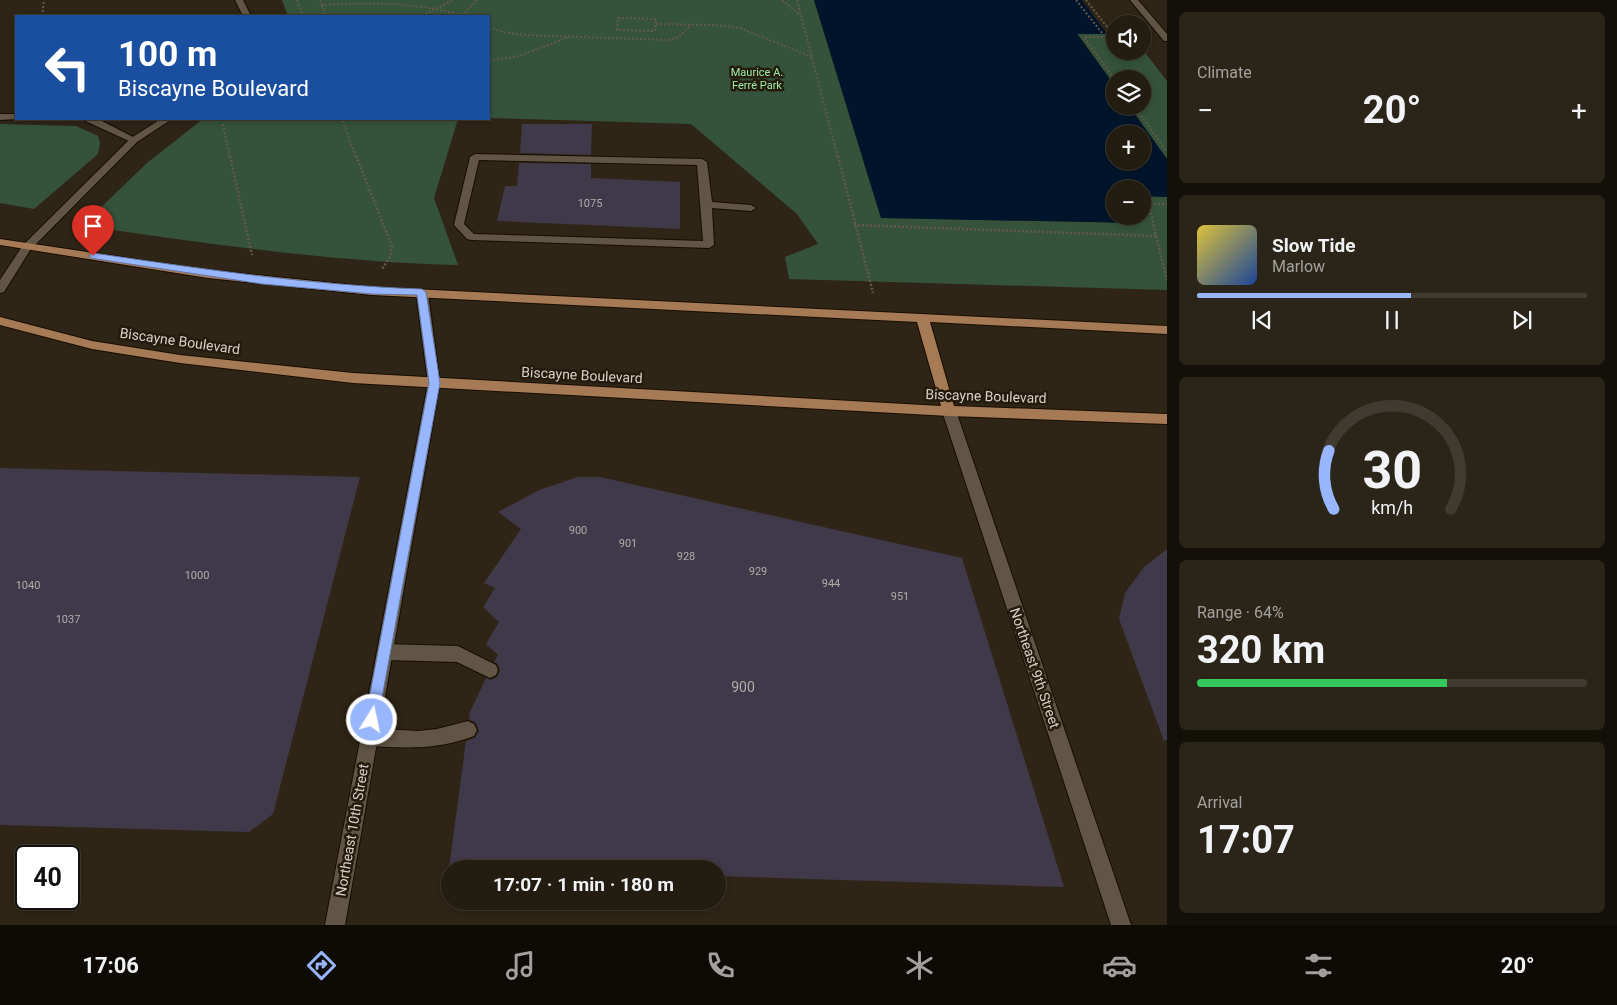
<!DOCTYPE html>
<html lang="en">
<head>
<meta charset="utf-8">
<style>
	body { margin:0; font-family:Roboto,sans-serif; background:#2b2519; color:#f1f3f6; height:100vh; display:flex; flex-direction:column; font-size:19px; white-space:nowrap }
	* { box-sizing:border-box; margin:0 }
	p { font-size:16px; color:#a3a19f }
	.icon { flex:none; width:28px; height:28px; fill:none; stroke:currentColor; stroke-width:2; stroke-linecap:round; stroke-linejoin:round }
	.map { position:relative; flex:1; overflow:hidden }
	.details { display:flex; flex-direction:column; gap:12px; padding:12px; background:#130f09; width:450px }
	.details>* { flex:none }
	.hud { position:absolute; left:15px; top:15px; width:475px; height:105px; border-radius:0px; box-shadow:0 2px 8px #0003,0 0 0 1px #403a30; background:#1a4fa0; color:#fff; overflow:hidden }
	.fabs { position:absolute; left:1106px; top:15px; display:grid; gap:10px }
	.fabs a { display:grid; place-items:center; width:45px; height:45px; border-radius:50%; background:#231c10; box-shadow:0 2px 8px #0003,0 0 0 1px #403a30; font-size:25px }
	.speed { position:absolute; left:15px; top:845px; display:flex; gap:10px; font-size:25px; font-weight:700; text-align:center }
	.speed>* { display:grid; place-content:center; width:65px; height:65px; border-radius:50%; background:#231c10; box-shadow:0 2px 8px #0003,0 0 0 1px #403a30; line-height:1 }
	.speed .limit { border:2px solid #111; border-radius:8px; background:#fff; color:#111 }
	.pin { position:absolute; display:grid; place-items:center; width:42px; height:42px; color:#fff; margin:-51px -21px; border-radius:50% 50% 50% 0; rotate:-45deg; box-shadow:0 0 5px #0007 }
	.pin .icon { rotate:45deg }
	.me { position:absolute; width:55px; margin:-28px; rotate:10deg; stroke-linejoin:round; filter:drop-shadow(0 0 4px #0008) }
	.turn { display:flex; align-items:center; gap:18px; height:105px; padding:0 20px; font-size:22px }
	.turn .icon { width:65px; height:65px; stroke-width:2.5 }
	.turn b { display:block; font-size:35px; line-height:42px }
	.big { font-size:38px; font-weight:700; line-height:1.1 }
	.details .widget { flex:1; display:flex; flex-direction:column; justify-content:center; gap:8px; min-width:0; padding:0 18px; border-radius:8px; background:#2b2519 }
	.details .dial { align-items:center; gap:0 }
	.dial svg { height:130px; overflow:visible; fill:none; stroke:#403a30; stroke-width:7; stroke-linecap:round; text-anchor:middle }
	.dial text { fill:#f1f3f6; stroke:none }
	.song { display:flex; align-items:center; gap:15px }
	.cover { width:60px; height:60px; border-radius:8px; background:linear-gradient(135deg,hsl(50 70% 55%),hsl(220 70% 35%)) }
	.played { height:5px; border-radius:2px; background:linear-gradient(90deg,#98b6fd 55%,#403a30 55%) }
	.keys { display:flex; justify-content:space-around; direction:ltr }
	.heat { display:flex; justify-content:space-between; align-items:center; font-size:28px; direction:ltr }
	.charge { height:8px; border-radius:4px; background:linear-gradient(90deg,#34c759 64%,#403a30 0) }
	.trip { position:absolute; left:441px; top:860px; width:285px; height:50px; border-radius:25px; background:#231c10; box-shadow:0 2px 8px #0003,0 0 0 1px #403a30; font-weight:700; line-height:50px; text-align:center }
	.menu { display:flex; height:80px; justify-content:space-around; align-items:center; background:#0e0b06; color:#a3a19f }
	.menu .icon { width:35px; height:35px }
	.menu .active { color:#98b6fd }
	.menu b { font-size:22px; color:#f1f3f6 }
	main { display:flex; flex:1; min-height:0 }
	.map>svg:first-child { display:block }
	.green { fill:#35533a }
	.water { fill:#00152b; fill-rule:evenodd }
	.building { fill:#3f394a }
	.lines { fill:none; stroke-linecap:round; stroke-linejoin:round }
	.service-casing { stroke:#170d02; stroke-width:2 }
	.pedestrian-casing { stroke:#170d02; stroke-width:2 }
	.minor-casing { stroke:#170d02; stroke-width:2 }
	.tertiary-casing { stroke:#170d02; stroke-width:2 }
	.primary-casing { stroke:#170d02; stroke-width:2 }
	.path-far1 { stroke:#62594c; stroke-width:2; stroke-dasharray:2 2; stroke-linecap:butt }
	.path { stroke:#62594c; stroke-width:2.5; stroke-dasharray:2 2; stroke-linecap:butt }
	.service { fill:#615545; fill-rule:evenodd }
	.pedestrian { fill:#615545; fill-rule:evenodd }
	.minor { fill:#615545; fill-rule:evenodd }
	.tertiary { fill:#615545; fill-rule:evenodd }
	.primary { fill:#a67a55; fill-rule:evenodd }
	.route { fill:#98b6fd; stroke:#6376a4 }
	.labels { text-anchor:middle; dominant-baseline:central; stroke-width:5; stroke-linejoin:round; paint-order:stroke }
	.far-park-label { font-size:11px; fill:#9cedaa; stroke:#251b0c }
	.number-label { font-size:11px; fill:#b2aba8 }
	.street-label { font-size:14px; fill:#d8d1c8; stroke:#251b0c }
	.near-number-label { font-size:14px; fill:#b2aba8 }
</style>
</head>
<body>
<main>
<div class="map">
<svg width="1167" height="925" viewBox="0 0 1167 925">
	<rect width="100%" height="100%" fill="#2f2516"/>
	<!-- green -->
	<path class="green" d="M 282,0 L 814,0 L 881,218 L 1141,223 L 1139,216 L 1142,216 L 1143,196 L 1167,197 L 1167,290 L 789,279 L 785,257 L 818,244 L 797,214 L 691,124 L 489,118 L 489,16 L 288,16 Z
		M 1077,33 L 1115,34 L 1115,51 L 1143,50 L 1167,81 L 1167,159 L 1129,106 L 1142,106 L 1142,79 L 1115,79 L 1115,86 Z
		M 203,119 L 458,119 L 434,198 L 458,265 C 333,262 210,244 86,226 L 91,217 L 147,163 Z
		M 0,124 L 76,126 L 98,136 L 100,143 L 98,154 L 34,209 L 0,203 Z"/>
	<!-- water -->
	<path class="water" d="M 814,0 L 1082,0 L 1107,34 L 1077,34 L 1115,86 L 1115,106 L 1129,106 L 1167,159 L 1167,197 L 1143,196 L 1142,189 L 1115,189 L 1115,216 L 1139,216 L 1141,223 L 881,218 ZM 1115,134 L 1142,134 L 1142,161 L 1115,161 Z"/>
	<!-- building -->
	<path class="building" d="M 522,124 L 592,124 L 591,155 L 520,153 Z
		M 519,163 L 591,164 L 591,178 L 680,182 L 680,229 L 497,221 L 505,186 L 517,186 Z
		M 0,468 L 360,477 L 273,814 L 249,832 L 0,825 Z
		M 578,477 L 600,477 L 962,558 L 1064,887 L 718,876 L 718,869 L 449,868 L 466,741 L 475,738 L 479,731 L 476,723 L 469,719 L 470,712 L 486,678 L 491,680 L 497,677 L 500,671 L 498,664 L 494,662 L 498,655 L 486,644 L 499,622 L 483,607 L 495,588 L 484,583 L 521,529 L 498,512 L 539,490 Z
		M 1167,549 L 1167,740 L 1164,741 L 1119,619 L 1125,593 L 1144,567 Z"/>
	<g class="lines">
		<!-- service casing -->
		<g class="service-casing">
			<path id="service" d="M 0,114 L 16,114 L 16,119 L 19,119 L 0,120 Z
				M 81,119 L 98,119 L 139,140 L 134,143 L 131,142 Z
				M 475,154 L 702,159 L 707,162 L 712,202 L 751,205 L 756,208 L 751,211 L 712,208 L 714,245 L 709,248 L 471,240 L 467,239 L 454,225 L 470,157 ZM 479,160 L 697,165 L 703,241 L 474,234 L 464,224 Z
				M 385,644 L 458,646 L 496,665 L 498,670 L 496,675 L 490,678 L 457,662 L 385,660 L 379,657 L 377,652 L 379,647 Z
				M 468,721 L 474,724 L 477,730 L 474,736 C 439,750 405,748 369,746 L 363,743 L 360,737 L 363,731 L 369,728 L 418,731 L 437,729 Z"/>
		</g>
		<!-- pedestrian casing -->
		<g class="pedestrian-casing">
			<path id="pedestrian" d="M 235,0 L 243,0 L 251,16 L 243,16 Z
				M 161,119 L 172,119 L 137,142 L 131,142 L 131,138 Z"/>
		</g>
		<!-- minor casing -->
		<g class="minor-casing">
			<path id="minor" d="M 1130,0 L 1138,0 L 1167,34 L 1167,41 L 1164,41 Z
				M 134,137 L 139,140 L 137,142 L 31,249 L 23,249 L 22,247 L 23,245 L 131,138 Z
				M 949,406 L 954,408 L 956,411 L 1131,925 L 1111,925 L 942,411 L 944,408 Z"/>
		</g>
		<!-- tertiary casing -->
		<g class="tertiary-casing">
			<path id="tertiary" d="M 27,244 L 32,247 L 4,292 L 0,293 L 0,280 L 23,245 Z
				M 422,289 L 428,293 L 440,383 L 345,925 L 325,925 L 428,383 L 416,293 Z"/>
		</g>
		<!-- primary casing -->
		<g class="primary-casing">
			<path id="primary" d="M 0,239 L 208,270 L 372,287 L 1167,326 L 1167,334 L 930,322 L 954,406 L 1167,414 L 1167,424 L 949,416 L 353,383 L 180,363 L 92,349 L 0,325 L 0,317 L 92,341 L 180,355 L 353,373 L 941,406 L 917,322 L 372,295 L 208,278 L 0,245 Z"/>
		</g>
		<!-- path-far1 -->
		<path class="path-far1" d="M 297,0 L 303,16
			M 320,0 L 322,5 C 370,2 417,2 464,16
			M 782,0 L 801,16
			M 797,0 L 838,158
			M 1076,0 L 1102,33
			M 1086,0 L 1115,37
			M 322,5 L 326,16
			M 42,16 L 44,0
			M 422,16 L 453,0
			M 462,16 L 477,0
			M 618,18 L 656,19 L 655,31 L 617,30 Z
			M 656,24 L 714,25 L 740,28 L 812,57
			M 489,27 L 503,32 L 526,35 L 668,40 L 679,37 L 691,25
			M 1115,37 L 1084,37 L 1115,80
			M 489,61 L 519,56 L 569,37
			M 1134,106 L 1167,152
			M 226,119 L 227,121
			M 342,119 L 348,119
			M 343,121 L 356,158
			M 223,124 L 230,158"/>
		<!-- path -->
		<path class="path" d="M 230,156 L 252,255
			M 356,156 L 392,246 L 390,257 L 382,269
			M 838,156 L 873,293
			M 854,225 L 1156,236 L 1149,204 L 1167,204
			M 1156,236 L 1167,280"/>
		<!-- service -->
		<use href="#service" class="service"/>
		<!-- pedestrian -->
		<use href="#pedestrian" class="pedestrian"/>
		<!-- minor -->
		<use href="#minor" class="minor"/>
		<!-- tertiary -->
		<use href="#tertiary" class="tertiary"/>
		<!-- primary -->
		<use href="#primary" class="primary"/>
	</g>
	<!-- route -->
	<path class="route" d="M 93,253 C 203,269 310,285 422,289 L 426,292 L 440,383 L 377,725 L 372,727 L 367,725 L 365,720 L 429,383 L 417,295 L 372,294 L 262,284 L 90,258 L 90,254 Z"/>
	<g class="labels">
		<!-- far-park labels -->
		<g class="far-park-label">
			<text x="757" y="72">Maurice A.<tspan x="757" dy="13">Ferré Park</tspan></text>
		</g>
		<!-- number labels -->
		<g class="number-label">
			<text x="590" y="203">1075</text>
			<text x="578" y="530">900</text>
			<text x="628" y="543">901</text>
			<text x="686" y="556">928</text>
			<text x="758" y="571">929</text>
			<text x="197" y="575">1000</text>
			<text x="831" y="583">944</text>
			<text x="28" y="585">1040</text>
			<text x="900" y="596">951</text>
			<text x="68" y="619">1037</text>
		</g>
		<!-- street labels -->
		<g class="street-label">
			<text transform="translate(180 341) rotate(8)">Biscayne Boulevard</text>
			<text transform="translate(582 375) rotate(3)">Biscayne Boulevard</text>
			<text transform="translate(986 396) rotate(2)">Biscayne Boulevard</text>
			<text transform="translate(1035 668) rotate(71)">Northeast 9th Street</text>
			<text transform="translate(352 830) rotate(-80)">Northeast 10th Street</text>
		</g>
		<!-- near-number labels -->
		<g class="near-number-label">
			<text x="743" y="687">900</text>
		</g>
	</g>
</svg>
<div class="fabs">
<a><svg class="icon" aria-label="sound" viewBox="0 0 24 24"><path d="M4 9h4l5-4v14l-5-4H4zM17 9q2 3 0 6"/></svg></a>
<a><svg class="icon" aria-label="layers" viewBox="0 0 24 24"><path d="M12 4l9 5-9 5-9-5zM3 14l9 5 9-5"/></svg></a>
<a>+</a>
<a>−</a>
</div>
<div class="speed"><div class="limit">40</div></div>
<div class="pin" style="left:93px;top:256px;background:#d93025"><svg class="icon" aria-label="arrive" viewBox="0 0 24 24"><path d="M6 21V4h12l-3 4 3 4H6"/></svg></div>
<svg class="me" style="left:372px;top:720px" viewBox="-20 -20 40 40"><circle r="17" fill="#98b6fd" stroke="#fff" stroke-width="3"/><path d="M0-11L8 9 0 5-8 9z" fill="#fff"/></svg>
<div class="trip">17:07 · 1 min · 180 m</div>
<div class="hud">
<div class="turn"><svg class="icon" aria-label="left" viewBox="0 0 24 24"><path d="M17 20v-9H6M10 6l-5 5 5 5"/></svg><div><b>100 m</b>Biscayne Boulevard</div></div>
</div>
</div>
<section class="details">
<div class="widget"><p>Climate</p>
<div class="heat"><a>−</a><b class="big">20°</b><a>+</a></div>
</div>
<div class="widget">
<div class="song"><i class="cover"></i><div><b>Slow Tide</b><p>Marlow</p></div></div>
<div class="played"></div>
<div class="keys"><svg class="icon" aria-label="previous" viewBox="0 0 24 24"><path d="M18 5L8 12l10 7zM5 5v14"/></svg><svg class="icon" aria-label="pause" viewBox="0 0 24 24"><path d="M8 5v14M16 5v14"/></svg><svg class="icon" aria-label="next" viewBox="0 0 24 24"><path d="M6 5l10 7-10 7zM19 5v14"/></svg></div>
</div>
<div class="widget dial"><svg viewBox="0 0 100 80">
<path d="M14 69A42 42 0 1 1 86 69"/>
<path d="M14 69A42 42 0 0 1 11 33" stroke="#98b6fd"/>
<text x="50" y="56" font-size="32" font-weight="700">30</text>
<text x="50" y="72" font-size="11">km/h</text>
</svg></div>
<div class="widget"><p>Range · 64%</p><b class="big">320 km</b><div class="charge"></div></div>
<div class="widget"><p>Arrival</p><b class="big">17:07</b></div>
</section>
</main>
<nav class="menu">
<b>17:06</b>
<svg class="icon active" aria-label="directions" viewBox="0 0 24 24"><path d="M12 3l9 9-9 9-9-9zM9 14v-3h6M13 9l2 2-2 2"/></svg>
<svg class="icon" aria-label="music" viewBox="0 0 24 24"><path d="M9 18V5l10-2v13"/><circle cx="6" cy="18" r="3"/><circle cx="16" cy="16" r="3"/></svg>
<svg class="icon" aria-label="phone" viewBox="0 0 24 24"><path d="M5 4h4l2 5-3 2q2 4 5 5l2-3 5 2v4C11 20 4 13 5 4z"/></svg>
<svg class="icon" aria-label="climate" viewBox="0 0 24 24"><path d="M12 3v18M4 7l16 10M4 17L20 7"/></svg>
<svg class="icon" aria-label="car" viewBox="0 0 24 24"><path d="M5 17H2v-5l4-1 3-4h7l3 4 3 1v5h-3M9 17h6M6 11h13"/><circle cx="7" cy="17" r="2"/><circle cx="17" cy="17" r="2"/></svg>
<svg class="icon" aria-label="filters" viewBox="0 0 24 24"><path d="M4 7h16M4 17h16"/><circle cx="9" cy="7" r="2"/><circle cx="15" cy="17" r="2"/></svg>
<b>20°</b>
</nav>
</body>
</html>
